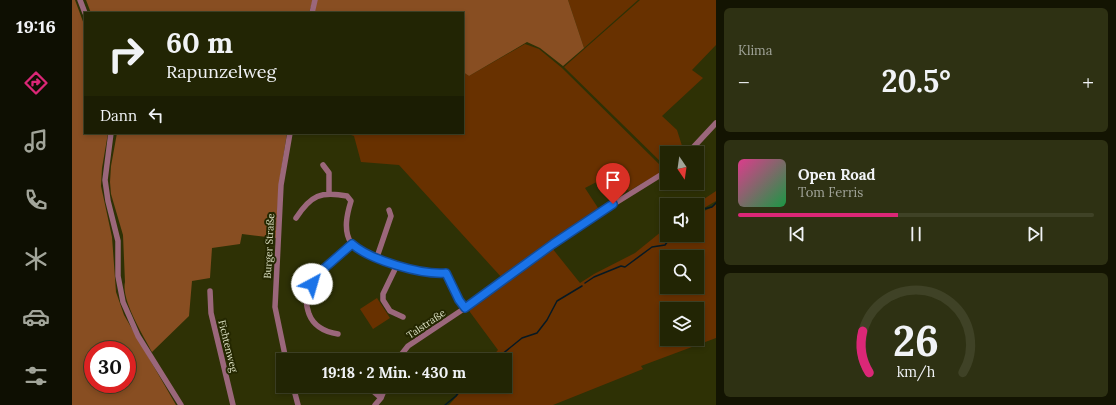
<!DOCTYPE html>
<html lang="de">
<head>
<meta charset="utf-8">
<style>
	body { margin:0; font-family:Lora,serif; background:#2e3113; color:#f1f3f6; height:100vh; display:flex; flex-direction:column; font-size:15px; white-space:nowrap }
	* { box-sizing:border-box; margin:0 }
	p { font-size:13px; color:#a2a59a }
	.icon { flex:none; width:22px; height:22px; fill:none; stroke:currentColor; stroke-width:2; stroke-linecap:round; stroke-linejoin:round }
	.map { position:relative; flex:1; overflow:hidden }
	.panel { display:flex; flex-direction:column; gap:8px; padding:8px; background:#131402; width:400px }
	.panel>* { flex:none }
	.banner { position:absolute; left:12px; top:12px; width:380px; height:122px; border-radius:0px; box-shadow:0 2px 6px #0003,0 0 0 1px #3f4226; background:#222504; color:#f1f3f6; overflow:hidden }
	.needle { width:26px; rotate:167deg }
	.fabs { position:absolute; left:588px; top:146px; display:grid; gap:8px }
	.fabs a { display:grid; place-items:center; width:44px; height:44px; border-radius:0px; background:#222504; box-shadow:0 2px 6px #0003,0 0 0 1px #3f4226; font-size:20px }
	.speed { position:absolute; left:12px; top:341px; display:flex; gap:8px; font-size:20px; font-weight:700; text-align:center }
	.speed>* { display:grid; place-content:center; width:52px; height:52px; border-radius:50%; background:#222504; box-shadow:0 2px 6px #0003,0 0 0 1px #3f4226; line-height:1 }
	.speed .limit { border:6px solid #d22; background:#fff; color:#111 }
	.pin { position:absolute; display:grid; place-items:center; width:34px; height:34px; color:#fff; margin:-41px -17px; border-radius:50% 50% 50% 0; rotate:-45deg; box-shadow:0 0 4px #0007 }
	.pin .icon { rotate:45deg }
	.me { position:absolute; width:44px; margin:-22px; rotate:39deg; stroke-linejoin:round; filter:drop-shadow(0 0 3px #0008) }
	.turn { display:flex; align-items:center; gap:14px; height:84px; padding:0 16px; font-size:18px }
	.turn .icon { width:52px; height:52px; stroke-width:2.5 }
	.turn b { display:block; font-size:28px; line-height:34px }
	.then { display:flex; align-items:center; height:38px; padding:0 16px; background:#0003; gap:8px; font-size:15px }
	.big { font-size:30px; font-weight:800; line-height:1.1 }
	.panel .tile { flex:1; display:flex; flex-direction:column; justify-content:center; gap:6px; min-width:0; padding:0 14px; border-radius:6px; background:#2e3113 }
	.panel .dial { align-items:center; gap:0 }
	.dial svg { height:104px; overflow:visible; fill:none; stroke:#3f4226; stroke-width:7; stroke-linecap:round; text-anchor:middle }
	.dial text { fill:#f1f3f6; stroke:none }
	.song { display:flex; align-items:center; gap:12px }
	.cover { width:48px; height:48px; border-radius:6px; background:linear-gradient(135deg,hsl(330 70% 55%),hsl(140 70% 35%)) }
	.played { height:4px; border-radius:2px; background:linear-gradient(90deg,#db2777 45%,#3f4226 45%) }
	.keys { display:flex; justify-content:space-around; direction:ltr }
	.heat { display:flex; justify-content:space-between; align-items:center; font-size:22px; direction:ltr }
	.trip { position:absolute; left:204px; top:353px; width:236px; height:40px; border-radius:0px; background:#222504; box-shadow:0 2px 6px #0003,0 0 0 1px #3f4226; font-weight:800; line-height:40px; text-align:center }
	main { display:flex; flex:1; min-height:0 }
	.tab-bar { display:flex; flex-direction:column; width:72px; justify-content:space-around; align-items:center; background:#0e0f02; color:#a2a59a }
	.tab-bar .icon { width:28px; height:28px }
	.tab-bar .current { color:#db2777 }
	.tab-bar b { font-size:18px; color:#f1f3f6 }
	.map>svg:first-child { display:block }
	.green { fill:#683100; fill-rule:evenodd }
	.forest { fill:#884e22; fill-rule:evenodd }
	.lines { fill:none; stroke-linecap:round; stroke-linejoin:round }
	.stream { stroke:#061923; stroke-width:1.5 }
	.minor { stroke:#9b677b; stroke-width:5.5 }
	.route-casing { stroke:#114b97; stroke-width:10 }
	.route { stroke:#1a73e8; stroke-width:7 }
	.labels { text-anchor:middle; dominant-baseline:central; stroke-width:4; stroke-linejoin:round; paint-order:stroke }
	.street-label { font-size:10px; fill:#dce1c3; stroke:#242700 }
</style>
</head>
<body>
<main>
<nav class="tab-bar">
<b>19:16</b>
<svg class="icon current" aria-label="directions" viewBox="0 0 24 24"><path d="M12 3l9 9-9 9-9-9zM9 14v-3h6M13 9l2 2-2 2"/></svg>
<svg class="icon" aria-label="music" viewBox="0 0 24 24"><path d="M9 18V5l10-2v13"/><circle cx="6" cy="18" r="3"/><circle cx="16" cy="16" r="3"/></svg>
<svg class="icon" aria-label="phone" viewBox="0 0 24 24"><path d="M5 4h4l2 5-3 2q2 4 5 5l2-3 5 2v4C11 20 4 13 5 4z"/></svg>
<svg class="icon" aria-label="climate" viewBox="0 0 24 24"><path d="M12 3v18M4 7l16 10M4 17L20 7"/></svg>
<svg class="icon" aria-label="car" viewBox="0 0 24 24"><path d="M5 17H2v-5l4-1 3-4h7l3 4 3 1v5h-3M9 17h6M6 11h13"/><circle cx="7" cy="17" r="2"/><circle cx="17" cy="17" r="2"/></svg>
<svg class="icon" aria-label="filters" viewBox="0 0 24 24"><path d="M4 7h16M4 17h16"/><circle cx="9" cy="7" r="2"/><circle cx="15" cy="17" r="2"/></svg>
</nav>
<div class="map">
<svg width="644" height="405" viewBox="0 0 644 405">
	<rect width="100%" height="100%" fill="#2e3105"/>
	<!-- green -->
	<path class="green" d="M 496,0 L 566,0 L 512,48 Z
		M 568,0 L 644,0 L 644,45 L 620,70 L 631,78 L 590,116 L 605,130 L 612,152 L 595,153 L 595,168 L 492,67 Z
		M 453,44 L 467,49 L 490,68 L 593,170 L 557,191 L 540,174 L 513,188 L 528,211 L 476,243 L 431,279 L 327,165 L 289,162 L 282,136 L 273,133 L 391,133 L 391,72 L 397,76 Z
		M 644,191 L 644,201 L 625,212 L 625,205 L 623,205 Z
		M 644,204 L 644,338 L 569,366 L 571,369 L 481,405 L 377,405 L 394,386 L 433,386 L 433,360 L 417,360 L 426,350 L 395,308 L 480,248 L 508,283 L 522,274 L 563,253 L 595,227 L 595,235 L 625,235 L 625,215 C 631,210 638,210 644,204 ZM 595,257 L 625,257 L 625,287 L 595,287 ZM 595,309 L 625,309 L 625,339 L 595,339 Z
		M 305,298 L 318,318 L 301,329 L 288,309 Z"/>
	<!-- forest -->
	<path class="forest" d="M 0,0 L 3,0 L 13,27 L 13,133 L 36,133 L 30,168 L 29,186 L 40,237 L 44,292 L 52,315 L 104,405 L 0,405 ZM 21,350 L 55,350 L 55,384 L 21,384 Z
		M 14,0 L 241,0 L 237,13 L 19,13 Z
		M 245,0 L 496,0 L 512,48 L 491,66 L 468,48 L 455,42 L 397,76 L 391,72 L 391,13 L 242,13 Z
		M 45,133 L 215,133 L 207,184 L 204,238 L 170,234 L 168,244 L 140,248 L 138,278 L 120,281 L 117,316 L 80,352 C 71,335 49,300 53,282 L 51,235 L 39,194 L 38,182 L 39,166 Z"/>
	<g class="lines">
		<!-- stream -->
		<path class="stream" d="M 625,215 L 628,210 L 640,207 L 644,203
			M 513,283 L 522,277 L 549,266 L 553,267 L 580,247 L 593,245 L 596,241 L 602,239 L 606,235
			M 423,360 L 450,338 L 465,333 L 475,320 L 485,301 L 510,286
			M 373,405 L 384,396 L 391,386"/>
		<!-- minor -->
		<path class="minor" d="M 8,0 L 13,13
			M 240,13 L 243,0
			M 39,133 L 33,180 L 36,201 L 46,241 L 46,276 L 51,302 L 66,336 L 109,405
			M 616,153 L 644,123
			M 251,165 L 257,173 L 257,193
			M 224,218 C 239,195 249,191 275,196 L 279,201 C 275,214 271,230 279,243 C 290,259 355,274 374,273 L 387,300 L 393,308
			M 305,257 L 319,216 L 317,210
			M 325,265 L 311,294 L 311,300 L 318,311 L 331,317
			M 138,291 L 139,313 L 161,405
			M 266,334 C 253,332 242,327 237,314 C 235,308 233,300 235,293 C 240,275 266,256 280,244
			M 214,360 L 203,307 L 209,185 L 218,133
			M 325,360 L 336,346 L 393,308 L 529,212 L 595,171
			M 221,386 L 226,405
			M 295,386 L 309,398
			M 260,391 L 274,386
			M 303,405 L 309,398 L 314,386"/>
	</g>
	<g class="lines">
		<!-- route casing -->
		<g class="route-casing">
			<path id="route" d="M 240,284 L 248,272 L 280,244 C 298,260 349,275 374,273 L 387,300 L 393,308 L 481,244 L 541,204"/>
		</g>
		<!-- route -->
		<use href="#route" class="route"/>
	</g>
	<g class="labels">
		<!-- street labels -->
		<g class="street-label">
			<text transform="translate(197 246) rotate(-87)">Burger Straße</text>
			<text transform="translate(354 324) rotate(-34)">Talstraße</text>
			<text transform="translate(156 346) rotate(76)">Fichtenweg</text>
		</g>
	</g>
</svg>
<div class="fabs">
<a><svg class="needle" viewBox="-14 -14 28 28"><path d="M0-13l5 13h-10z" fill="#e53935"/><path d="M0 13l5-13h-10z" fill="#a2a59a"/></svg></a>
<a><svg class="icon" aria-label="sound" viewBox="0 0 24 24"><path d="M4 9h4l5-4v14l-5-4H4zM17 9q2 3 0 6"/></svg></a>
<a><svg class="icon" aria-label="search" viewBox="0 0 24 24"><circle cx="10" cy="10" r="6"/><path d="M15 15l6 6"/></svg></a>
<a><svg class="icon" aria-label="layers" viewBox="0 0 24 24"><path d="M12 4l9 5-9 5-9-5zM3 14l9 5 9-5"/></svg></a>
</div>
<div class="speed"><div class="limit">30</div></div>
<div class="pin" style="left:541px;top:204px;background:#d93025"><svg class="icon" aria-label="arrive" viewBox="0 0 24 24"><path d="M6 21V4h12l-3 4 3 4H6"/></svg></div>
<svg class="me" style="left:240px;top:284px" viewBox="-20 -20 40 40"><circle r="19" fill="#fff"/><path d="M0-13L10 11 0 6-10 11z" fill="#1a73e8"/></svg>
<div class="trip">19:18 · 2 Min. · 430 m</div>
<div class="banner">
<div class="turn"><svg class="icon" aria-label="right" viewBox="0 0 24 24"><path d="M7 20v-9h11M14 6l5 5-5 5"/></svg><div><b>60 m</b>Rapunzelweg</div></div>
<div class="then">Dann<svg class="icon" aria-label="left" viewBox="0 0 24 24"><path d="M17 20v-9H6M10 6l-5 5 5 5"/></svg></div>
</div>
</div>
<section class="panel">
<div class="tile"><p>Klima</p>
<div class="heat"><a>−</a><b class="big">20.5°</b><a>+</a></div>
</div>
<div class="tile">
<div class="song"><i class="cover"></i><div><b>Open Road</b><p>Tom Ferris</p></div></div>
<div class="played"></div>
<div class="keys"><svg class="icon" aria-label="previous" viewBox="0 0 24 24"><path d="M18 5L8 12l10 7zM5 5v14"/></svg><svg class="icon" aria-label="pause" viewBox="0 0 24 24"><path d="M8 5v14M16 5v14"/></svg><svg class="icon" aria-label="next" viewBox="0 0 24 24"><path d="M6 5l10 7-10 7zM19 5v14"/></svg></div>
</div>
<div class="tile dial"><svg viewBox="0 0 100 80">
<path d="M14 69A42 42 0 1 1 86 69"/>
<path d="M14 69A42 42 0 0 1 9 37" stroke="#db2777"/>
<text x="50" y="56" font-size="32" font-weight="700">26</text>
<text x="50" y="72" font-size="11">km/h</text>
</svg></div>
</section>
</main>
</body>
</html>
